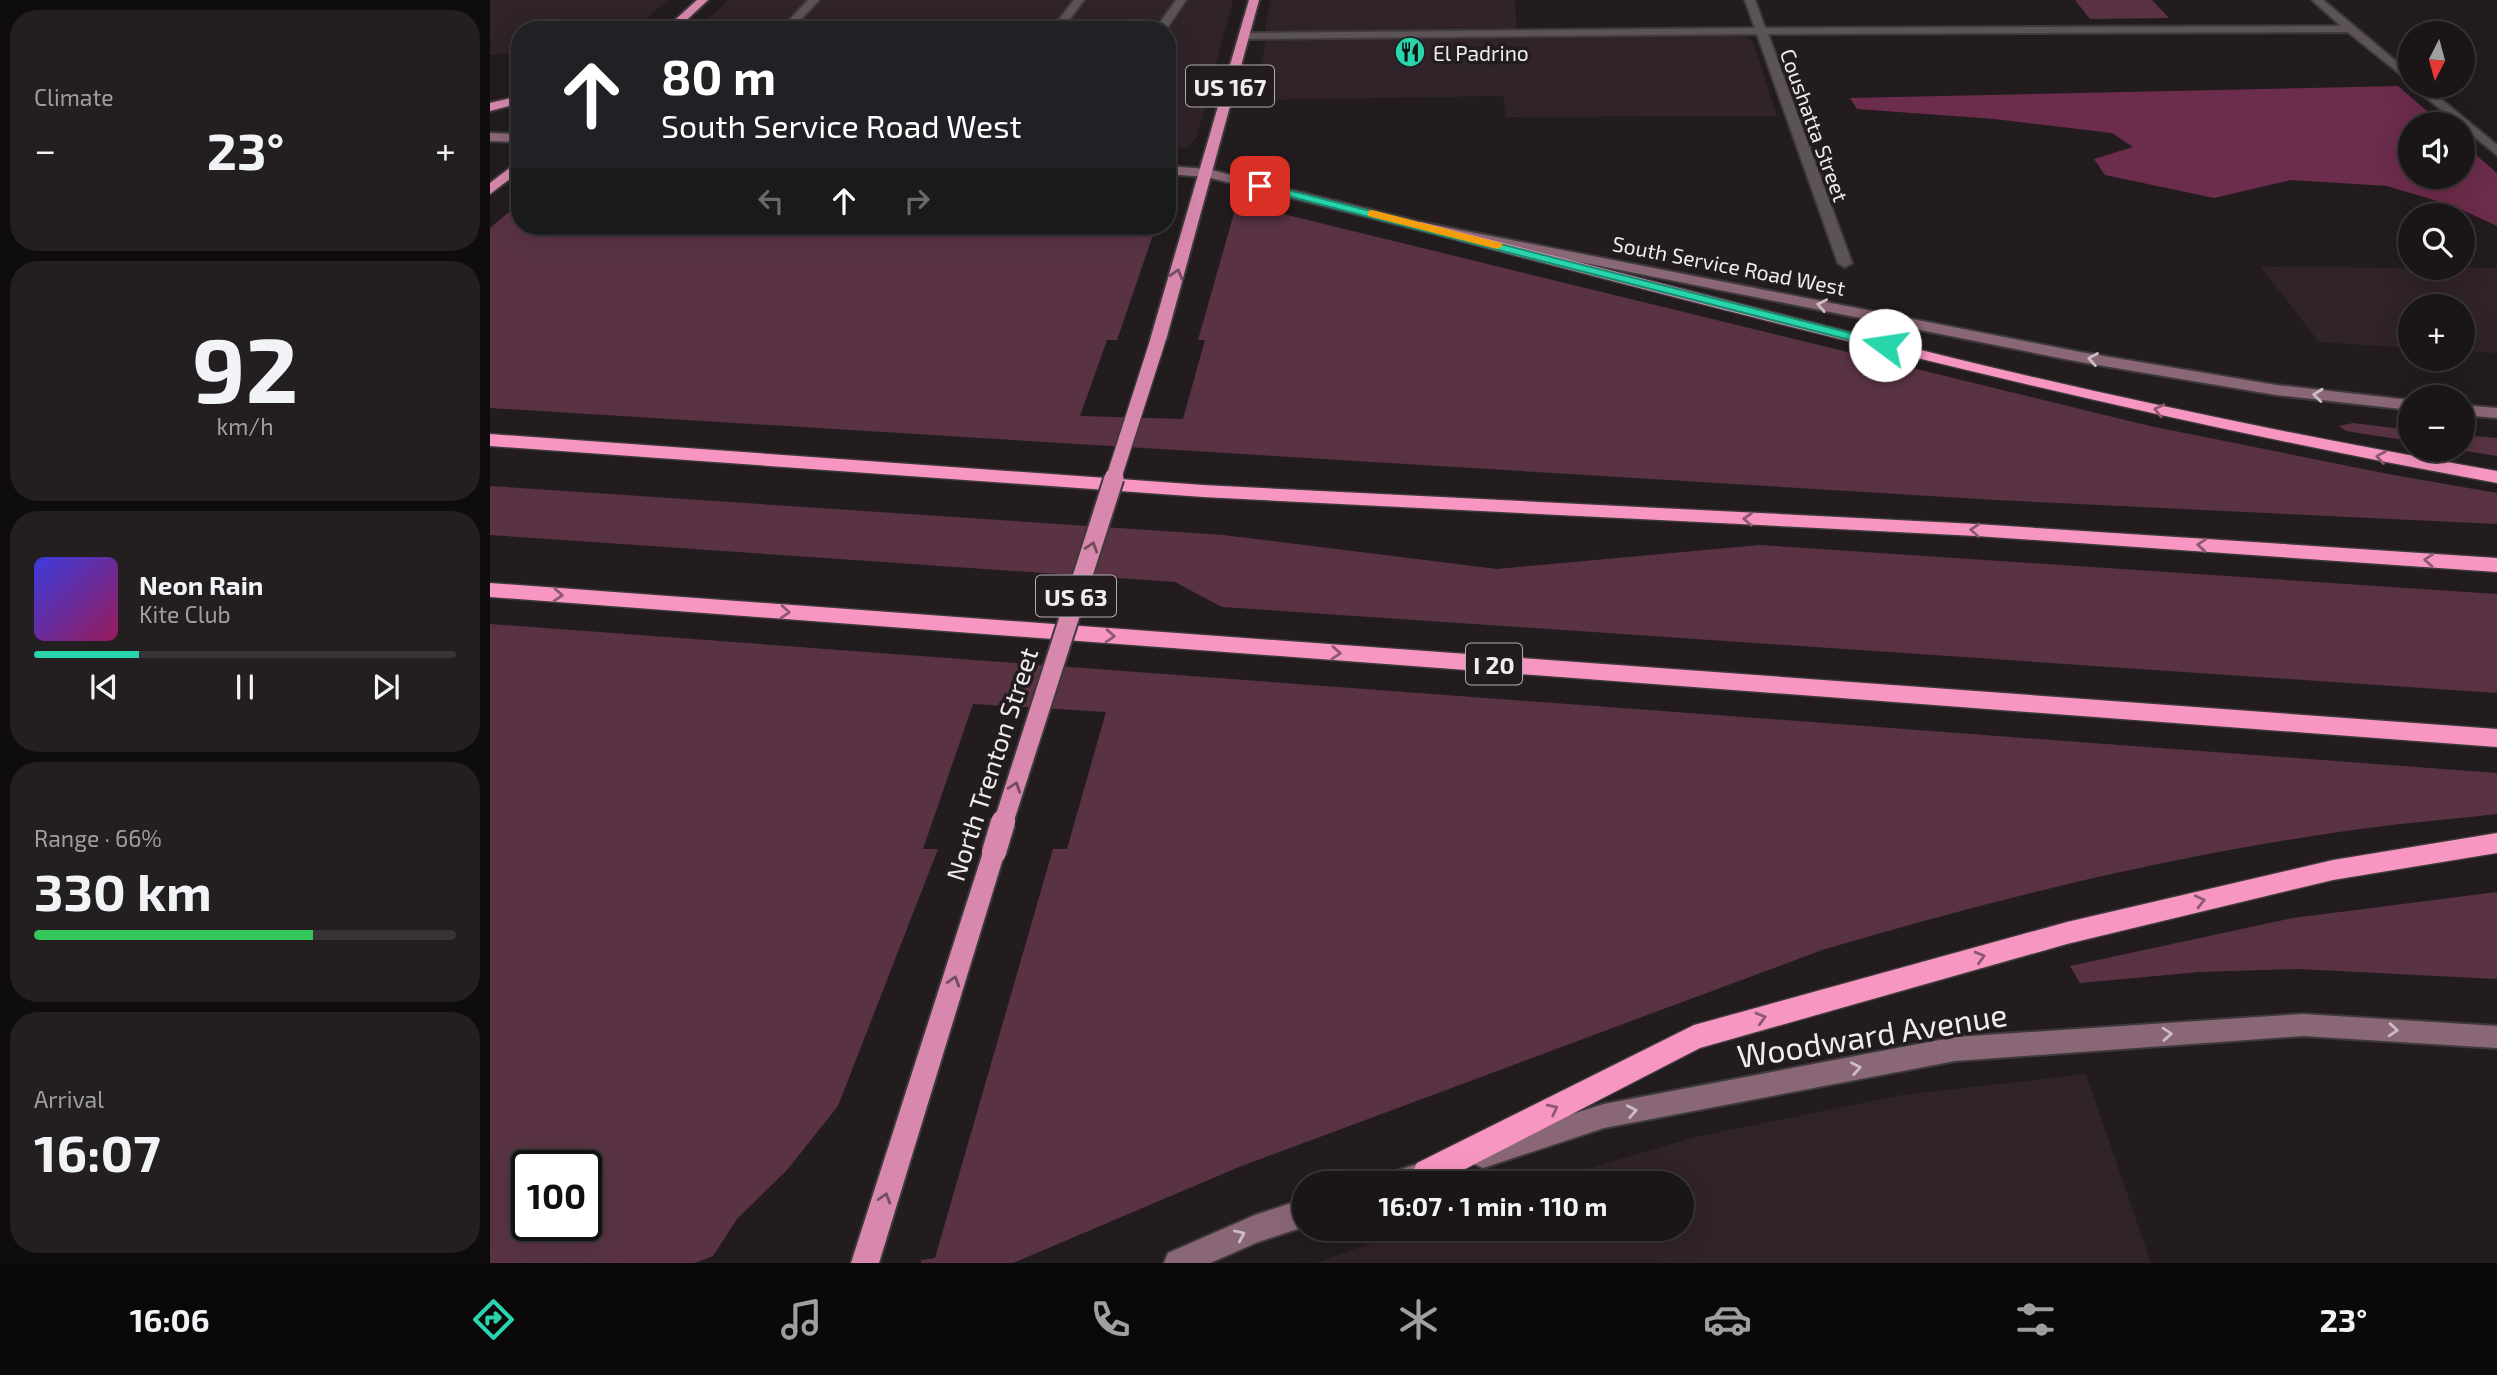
<!DOCTYPE html>
<html lang="en">
<head>
<meta charset="utf-8">
<style>
	body { margin:0; font-family:"Exo 2",sans-serif; background:#231e20; color:#f1f3f6; height:100vh; display:flex; flex-direction:column; font-size:26px; white-space:nowrap }
	* { box-sizing:border-box; margin:0 }
	p { font-size:23px; color:#9f9fa1 }
	.icon { flex:none; width:38px; height:38px; fill:none; stroke:currentColor; stroke-width:2; stroke-linecap:round; stroke-linejoin:round }
	.map { position:relative; flex:1; overflow:hidden }
	.side { display:flex; flex-direction:column; gap:10px; padding:10px; background:#0e0c0d; width:490px }
	.side>* { flex:none }
	.banner { position:absolute; left:21px; top:21px; width:665px; height:214px; border-radius:28px; box-shadow:0 7px 28px #0002,0 0 0 2px #383436; background:#202124; color:#fff; overflow:hidden }
	.needle { width:46px; rotate:186deg }
	.fabs { position:absolute; left:1908px; top:21px; display:grid; gap:14px }
	.fabs a { display:grid; place-items:center; width:77px; height:77px; border-radius:50%; background:#1a1517; box-shadow:0 7px 28px #0002,0 0 0 2px #383436; font-size:35px }
	.speed { position:absolute; left:21px; top:1150px; display:flex; gap:14px; font-size:35px; font-weight:700; text-align:center }
	.speed>* { display:grid; place-content:center; width:91px; height:91px; border-radius:50%; background:#1a1517; box-shadow:0 7px 28px #0002,0 0 0 2px #383436; line-height:1 }
	.speed .limit { border:4px solid #111; border-radius:10px; background:#fff; color:#111 }
	.pin { position:absolute; display:grid; place-items:center; width:60px; height:60px; color:#fff; margin:-30px; border-radius:14px; box-shadow:0 4px 10px #0006 }
	.me { position:absolute; width:77px; margin:-38px; rotate:284deg; stroke-linejoin:round; filter:drop-shadow(0 0 5px #0008) }
	.turn { display:flex; align-items:center; gap:24px; height:147px; padding:0 35px; font-size:32px }
	.turn .icon { width:91px; height:91px; stroke-width:2.5 }
	.turn b { display:block; font-size:49px; line-height:60px }
	.lanes { display:flex; align-items:center; height:66px; padding:0 35px; background:#0003; justify-content:center; gap:35px; direction:ltr }
	.lanes .off { opacity:.35 }
	.big { font-size:52px; font-weight:700; line-height:1.1 }
	.side .card { flex:1; display:flex; flex-direction:column; justify-content:center; gap:10px; min-width:0; padding:0 24px; border-radius:28px; background:#231e20 }
	.side .dial { align-items:center; gap:0 }
	.dial b { font-size:91px; line-height:1 }
	.song { display:flex; align-items:center; gap:21px }
	.cover { width:84px; height:84px; border-radius:10px; background:linear-gradient(135deg,hsl(240 70% 55%),hsl(330 70% 35%)) }
	.played { height:7px; border-radius:4px; background:linear-gradient(90deg,#28d5ad 25%,#383436 25%) }
	.keys { display:flex; justify-content:space-around; direction:ltr }
	.heat { display:flex; justify-content:space-between; align-items:center; font-size:38px; direction:ltr }
	.charge { height:10px; border-radius:5px; background:linear-gradient(90deg,#34c759 66%,#383436 0) }
	.trip { position:absolute; left:802px; top:1171px; width:402px; height:70px; border-radius:35px; background:#1a1517; box-shadow:0 7px 28px #0002,0 0 0 2px #383436; font-weight:700; line-height:70px; text-align:center }
	.tab-bar { display:flex; height:112px; justify-content:space-around; align-items:center; background:#0a0809; color:#9f9fa1 }
	.tab-bar .icon { width:49px; height:49px }
	.tab-bar .current { color:#28d5ad }
	.tab-bar b { font-size:32px; color:#f1f3f6 }
	main { display:flex; flex:1; min-height:0 }
	.map>svg:first-child { display:block }
	.built { fill:#302329 }
	.green { fill:#593344; fill-rule:evenodd }
	.forest { fill:#6c2c4b }
	.lines { fill:none; stroke-linecap:round; stroke-linejoin:round }
	.service-casing { stroke:#3e393b; stroke-width:4 }
	.minor-casing { stroke:#3e393b; stroke-width:4 }
	.secondary-casing { stroke:#3e393b; stroke-width:4 }
	.trunk-casing { stroke:#3e393b; stroke-width:4 }
	.motorway-casing { stroke:#3e393b; stroke-width:3 }
	.service { fill:#5c5357; fill-rule:evenodd }
	.minor { fill:#5c5357; fill-rule:evenodd }
	.secondary { fill:#8a6777; fill-rule:evenodd }
	.trunk { fill:#d788ac; fill-rule:evenodd }
	.motorway { fill:#f696c1; fill-rule:evenodd }
	.trunk-bridge-far2-casing { stroke:#3e393b; stroke-width:18; stroke-linecap:butt }
	.trunk-bridge-far1-casing { stroke:#3e393b; stroke-width:23; stroke-linecap:butt }
	.trunk-bridge-casing { stroke:#3e393b; stroke-width:28; stroke-linecap:butt }
	.trunk-bridge-far2 { stroke:#d788ac; stroke-width:15 }
	.trunk-bridge-far1 { stroke:#d788ac; stroke-width:19 }
	.trunk-bridge { stroke:#d788ac; stroke-width:24 }
	.oneway { stroke:#744d5e }
	.oneway2 { stroke:#ccbdc4 }
	.oneway3 { stroke:#8c5970 }
	.route { fill:#28d5ad; stroke:#1a8a70; stroke-width:2 }
	.slow { fill:#f59e0b }
	.labels { text-anchor:middle; dominant-baseline:central; stroke-width:7; stroke-linejoin:round; paint-order:stroke }
	.far-poi-label { font-size:21px; fill:#f0ebed; stroke:#231c1f; text-anchor:start }
	.far-street-label { font-size:21px; fill:#f0ebed; stroke:#231c1f }
	.shield { fill:#231c1f; stroke:#b2adaf; stroke-width:2 }
	.shield-label { font-size:24px; font-weight:bold; fill:#f0ebed }
	.street-label { font-size:26px; fill:#f0ebed; stroke:#231c1f }
	.near-street-label { font-size:32px; fill:#f0ebed; stroke:#231c1f }
</style>
</head>
<body>
<main>
<section class="side">
<div class="card"><p>Climate</p>
<div class="heat"><a>−</a><b class="big">23°</b><a>+</a></div>
</div>
<div class="card dial"><b>92</b><p>km/h</p></div>
<div class="card">
<div class="song"><i class="cover"></i><div><b>Neon Rain</b><p>Kite Club</p></div></div>
<div class="played"></div>
<div class="keys"><svg class="icon" aria-label="previous" viewBox="0 0 24 24"><path d="M18 5L8 12l10 7zM5 5v14"/></svg><svg class="icon" aria-label="pause" viewBox="0 0 24 24"><path d="M8 5v14M16 5v14"/></svg><svg class="icon" aria-label="next" viewBox="0 0 24 24"><path d="M6 5l10 7-10 7zM19 5v14"/></svg></div>
</div>
<div class="card"><p>Range · 66%</p><b class="big">330 km</b><div class="charge"></div></div>
<div class="card"><p>Arrival</p><b class="big">16:07</b></div>
</section>
<div class="map">
<svg width="2007" height="1263" viewBox="0 0 2007 1263">
	<rect width="100%" height="100%" fill="#231c1f"/>
	<!-- built -->
	<path class="built" d="M 0,0 L 178,0 L 143,30 L 30,30 L 30,52 L 0,55 Z
		M 238,0 L 743,0 L 707,137 L 697,148 L 679,149 L 677,30 L 206,30 Z
		M 781,0 L 1025,0 L 1027,36 L 1254,36 L 1263,42 L 1287,116 L 1016,117 L 1013,96 L 763,100 L 774,51 L 776,21 Z
		M 1771,267 L 2007,268 L 2007,353 L 1972,351 L 1972,306 L 1920,306 L 1920,348 L 1829,342 Z
		M 1596,1074 L 1661,1263 L 825,1263 L 921,1229 L 1192,1228 L 1192,1183 L 1051,1183 L 1205,1137 L 1412,1095 Z"/>
	<!-- green -->
	<path class="green" d="M 1585,0 L 1662,0 L 1679,18 L 1600,19 Z
		M 744,202 L 1660,426 L 1898,474 L 2007,493 L 2007,524 L 1506,500 L 0,408 L 0,228 L 30,203 L 30,226 L 666,226 L 627,340 L 617,340 L 590,416 L 693,419 L 715,340 L 708,340 L 746,206 L 740,206 Z
		M 1863,423 L 1920,430 L 1920,441 L 1856,431 L 1849,426 Z
		M 1972,435 L 2007,438 L 2007,456 L 1969,450 L 1972,450 Z
		M 0,486 L 733,535 L 1007,569 L 1270,545 L 2007,594 L 2007,693 L 732,607 L 685,582 L 0,535 Z
		M 0,624 L 2007,773 L 2007,814 C 1954,820 1901,824 1849,832 C 1675,857 1501,900 1332,950 L 749,1167 L 523,1263 L 431,1263 L 431,1260 L 445,1258 L 563,849 L 577,849 L 616,712 L 483,704 L 433,849 L 448,849 L 348,1106 L 297,1170 L 247,1219 L 223,1256 L 205,1263 L 0,1263 ZM 37,1166 L 96,1166 L 96,1225 L 37,1225 Z
		M 2007,892 L 2007,979 L 1809,969 L 1709,972 L 1590,983 L 1580,966 L 1803,918 Z"/>
	<!-- forest -->
	<path class="forest" d="M 1908,86 L 1952,124 L 1920,124 L 1920,177 L 1972,177 L 1972,143 L 2007,173 L 2007,226 L 1964,206 L 1897,186 L 1801,180 L 1724,198 L 1615,175 L 1604,159 L 1643,147 L 1622,133 L 1504,119 L 1367,109 L 1360,98 Z"/>
	<g class="lines">
		<!-- service casing -->
		<g class="service-casing">
			<path id="service" d="M 318,0 L 329,0 L 301,30 L 290,30 Z
				M 584,0 L 594,0 L 572,30 L 561,30 Z
				M 686,0 L 696,0 L 676,30 L 665,30 Z
				M 183,23 L 237,27 L 242,30 L 179,28 L 179,24 Z"/>
		</g>
		<!-- minor casing -->
		<g class="minor-casing">
			<path id="minor" d="M 1255,0 L 1265,0 L 1275,28 L 1851,26 L 1822,0 L 1833,0 L 1920,73 L 1920,82 L 1858,32 L 1278,34 L 1362,263 L 1355,267 L 1348,263 L 1267,34 L 754,39 L 749,36 L 754,33 L 1265,28 Z
				M 1922,86 L 1935,86 L 2007,145 L 2007,155 Z"/>
		</g>
		<!-- secondary casing -->
		<g class="secondary-casing">
			<path id="secondary" d="M 0,133 L 30,134 L 30,142 L 0,141 Z
				M 677,166 L 717,169 L 930,222 L 1590,352 L 1786,385 L 1920,400 L 1920,410 L 1786,395 L 1590,362 L 930,230 L 717,177 L 677,174 Z
				M 1972,405 L 2007,408 L 2007,418 L 1972,415 Z
				M 1813,1014 L 2007,1026 L 2007,1048 L 1813,1036 L 1465,1061 L 1114,1128 L 993,1168 L 984,1164 L 980,1155 L 984,1146 L 993,1142 L 1114,1104 L 1465,1037 Z
				M 948,1157 L 957,1161 L 961,1170 L 957,1179 L 948,1183 L 894,1183 L 897,1174 Z
				M 814,1199 L 814,1227 L 768,1242 L 720,1263 L 674,1263 L 678,1253 L 765,1215 Z"/>
		</g>
		<!-- trunk casing -->
		<g class="trunk-casing">
			<path id="trunk" d="M 207,0 L 218,0 L 186,30 L 174,30 Z
				M 759,0 L 769,0 L 676,340 L 668,345 L 663,343 L 660,340 Z
				M 30,96 L 30,103 L 0,111 L 0,103 Z
				M 30,160 L 30,171 L 0,194 L 0,183 Z
				M 504,843 L 512,846 L 515,852 L 389,1263 L 361,1263 L 493,852 L 496,846 Z"/>
		</g>
		<!-- motorway casing -->
		<g class="motorway-casing">
			<path id="motorway" d="M 930,222 C 1108,266 1285,314 1463,358 C 1643,402 1825,439 2007,471 L 2007,483 C 1642,417 1284,324 925,229 L 925,223 Z
				M 0,434 L 713,485 L 1486,524 L 2007,558 L 2007,572 L 1486,536 L 713,497 L 0,446 Z
				M 0,583 L 2007,729 L 2007,747 L 0,597 Z
				M 2007,833 L 2007,853 L 1843,880 L 1577,944 L 1210,1048 L 948,1183 L 927,1183 L 922,1173 L 927,1163 L 1204,1025 L 1577,922 L 1843,860 Z"/>
		</g>
		<!-- service -->
		<use href="#service" class="service"/>
		<!-- minor -->
		<use href="#minor" class="minor"/>
		<!-- secondary -->
		<use href="#secondary" class="secondary"/>
		<!-- trunk -->
		<use href="#trunk" class="trunk"/>
		<!-- motorway -->
		<use href="#motorway" class="motorway"/>
		<!-- trunk-bridge-far2 casing -->
		<g class="trunk-bridge-far2-casing">
			<path id="trunk-bridge-far2" d="M 623,480 L 668,340"/>
		</g>
		<!-- trunk-bridge-far1 casing -->
		<g class="trunk-bridge-far1-casing">
			<path id="trunk-bridge-far1" d="M 513,824 L 624,478"/>
		</g>
		<!-- trunk-bridge casing -->
		<g class="trunk-bridge-casing">
			<path id="trunk-bridge" d="M 504,852 L 513,822"/>
		</g>
		<!-- trunk-bridge-far2 -->
		<use href="#trunk-bridge-far2" class="trunk-bridge-far2"/>
		<!-- trunk-bridge-far1 -->
		<use href="#trunk-bridge-far1" class="trunk-bridge-far1"/>
		<!-- trunk-bridge -->
		<use href="#trunk-bridge" class="trunk-bridge"/>
	</g>
	<!-- one-way arrows -->
	<defs><path id="oneway-chevron" d="M-2-3.5L2.5 0L-2 3.5" fill="none" stroke-width="1.6" stroke-linecap="round" stroke-linejoin="round" transform="scale(1.75)"/></defs>
	<g class="oneway">
		<use href="#oneway-chevron" transform="translate(687 274) rotate(-74)"/>
		<use href="#oneway-chevron" transform="translate(602 547) rotate(-72)"/>
		<use href="#oneway-chevron" transform="translate(525 787) rotate(-72)"/>
		<use href="#oneway-chevron" transform="translate(464 981) rotate(-73)"/>
		<use href="#oneway-chevron" transform="translate(395 1198) rotate(-73)"/>
	</g>
	<g class="oneway2">
		<use href="#oneway-chevron" transform="translate(1332 305) rotate(-169)"/>
		<use href="#oneway-chevron" transform="translate(1603 359) rotate(-170)"/>
		<use href="#oneway-chevron" transform="translate(1828 395) rotate(-174)"/>
		<use href="#oneway-chevron" transform="translate(1903 1030) rotate(4)"/>
		<use href="#oneway-chevron" transform="translate(1677 1034) rotate(-4)"/>
		<use href="#oneway-chevron" transform="translate(1366 1068) rotate(-11)"/>
		<use href="#oneway-chevron" transform="translate(1142 1111) rotate(-11)"/>
		<use href="#oneway-chevron" transform="translate(750 1235) rotate(-24)"/>
	</g>
	<g class="oneway3">
		<use href="#oneway-chevron" transform="translate(1669 410) rotate(-168)"/>
		<use href="#oneway-chevron" transform="translate(1891 457) rotate(-171)"/>
		<use href="#oneway-chevron" transform="translate(1258 519) rotate(-177)"/>
		<use href="#oneway-chevron" transform="translate(1485 530) rotate(-177)"/>
		<use href="#oneway-chevron" transform="translate(1712 545) rotate(-176)"/>
		<use href="#oneway-chevron" transform="translate(1939 560) rotate(-176)"/>
		<use href="#oneway-chevron" transform="translate(68 595) rotate(4)"/>
		<use href="#oneway-chevron" transform="translate(295 612) rotate(4)"/>
		<use href="#oneway-chevron" transform="translate(620 636) rotate(4)"/>
		<use href="#oneway-chevron" transform="translate(846 653) rotate(4)"/>
		<use href="#oneway-chevron" transform="translate(1710 901) rotate(-13)"/>
		<use href="#oneway-chevron" transform="translate(1490 957) rotate(-16)"/>
		<use href="#oneway-chevron" transform="translate(1271 1018) rotate(-16)"/>
		<use href="#oneway-chevron" transform="translate(1063 1109) rotate(-27)"/>
	</g>
	<!-- route -->
	<path class="route" d="M 770,183 L 1400,343 L 1402,345 L 1395,349 L 766,188 L 765,186 Z"/>
	<!-- slow -->
	<path class="slow" d="M 882,210 L 1011,243 L 1013,246 L 1007,249 L 878,216 L 878,211 Z"/>
	<!-- icons -->
	<defs>
		<g id="restaurant-disc" transform="scale(1.575)"><circle r="9.5" fill="#28d5ad" stroke="#231c1f"/><path d="M-5-6h1v4h1v-4h1v4h1v-4h1v5L-1.5 .5V6h-2V.5L-5-1ZM5-6V6H3V1.5H1.5Q1.5-4 5-6Z" fill="#111"/></g>
	</defs>
	<g fill-rule="evenodd">
		<use href="#restaurant-disc" x="920" y="52"/>
	</g>
	<g class="labels">
		<!-- far-poi labels -->
		<g class="far-poi-label">
			<text x="943" y="52">El Padrino</text>
		</g>
		<!-- far-street labels -->
		<g class="far-street-label">
			<text transform="translate(1325 125) rotate(70)">Coushatta Street</text>
			<text transform="translate(1239 265) rotate(11)">South Service Road West</text>
		</g>
		<!-- shield labels -->
		<g class="shield">
			<rect x="696" y="65.5" width="88" height="41" rx="5"/>
			<rect x="546" y="575.5" width="80" height="41" rx="5"/>
			<rect x="976" y="643.5" width="56" height="41" rx="5"/>
		</g>
		<g class="shield-label">
			<text x="740" y="86">US 167</text>
			<text x="586" y="596">US 63</text>
			<text x="1004" y="664">I 20</text>
		</g>
		<!-- street labels -->
		<g class="street-label">
			<text transform="translate(501 764) rotate(-72)">North Trenton Street</text>
		</g>
		<!-- near-street labels -->
		<g class="near-street-label">
			<text transform="translate(1382 1034) rotate(-9)">Woodward Avenue</text>
		</g>
	</g>
</svg>
<div class="fabs">
<a><svg class="needle" viewBox="-14 -14 28 28"><path d="M0-13l5 13h-10z" fill="#e53935"/><path d="M0 13l5-13h-10z" fill="#9f9fa1"/></svg></a>
<a><svg class="icon" aria-label="sound" viewBox="0 0 24 24"><path d="M4 9h4l5-4v14l-5-4H4zM17 9q2 3 0 6"/></svg></a>
<a><svg class="icon" aria-label="search" viewBox="0 0 24 24"><circle cx="10" cy="10" r="6"/><path d="M15 15l6 6"/></svg></a>
<a>+</a>
<a>−</a>
</div>
<div class="speed"><div class="limit">100</div></div>
<div class="pin" style="left:770px;top:186px;background:#d93025"><svg class="icon" aria-label="arrive" viewBox="0 0 24 24"><path d="M6 21V4h12l-3 4 3 4H6"/></svg></div>
<svg class="me" style="left:1395px;top:345px" viewBox="-20 -20 40 40"><circle r="19" fill="#fff"/><path d="M0-13L10 11 0 6-10 11z" fill="#28d5ad"/></svg>
<div class="trip">16:07 · 1 min · 110 m</div>
<div class="banner">
<div class="turn"><svg class="icon" aria-label="ahead" viewBox="0 0 24 24"><path d="M12 20V5M6 11l6-6 6 6"/></svg><div><b>80 m</b>South Service Road West</div></div>
<div class="lanes"><svg class="icon off" aria-label="left" viewBox="0 0 24 24"><path d="M17 20v-9H6M10 6l-5 5 5 5"/></svg><svg class="icon" aria-label="ahead" viewBox="0 0 24 24"><path d="M12 20V5M6 11l6-6 6 6"/></svg><svg class="icon off" aria-label="right" viewBox="0 0 24 24"><path d="M7 20v-9h11M14 6l5 5-5 5"/></svg></div>
</div>
</div>
</main>
<nav class="tab-bar">
<b>16:06</b>
<svg class="icon current" aria-label="directions" viewBox="0 0 24 24"><path d="M12 3l9 9-9 9-9-9zM9 14v-3h6M13 9l2 2-2 2"/></svg>
<svg class="icon" aria-label="music" viewBox="0 0 24 24"><path d="M9 18V5l10-2v13"/><circle cx="6" cy="18" r="3"/><circle cx="16" cy="16" r="3"/></svg>
<svg class="icon" aria-label="phone" viewBox="0 0 24 24"><path d="M5 4h4l2 5-3 2q2 4 5 5l2-3 5 2v4C11 20 4 13 5 4z"/></svg>
<svg class="icon" aria-label="climate" viewBox="0 0 24 24"><path d="M12 3v18M4 7l16 10M4 17L20 7"/></svg>
<svg class="icon" aria-label="car" viewBox="0 0 24 24"><path d="M5 17H2v-5l4-1 3-4h7l3 4 3 1v5h-3M9 17h6M6 11h13"/><circle cx="7" cy="17" r="2"/><circle cx="17" cy="17" r="2"/></svg>
<svg class="icon" aria-label="filters" viewBox="0 0 24 24"><path d="M4 7h16M4 17h16"/><circle cx="9" cy="7" r="2"/><circle cx="15" cy="17" r="2"/></svg>
<b>23°</b>
</nav>
</body>
</html>
